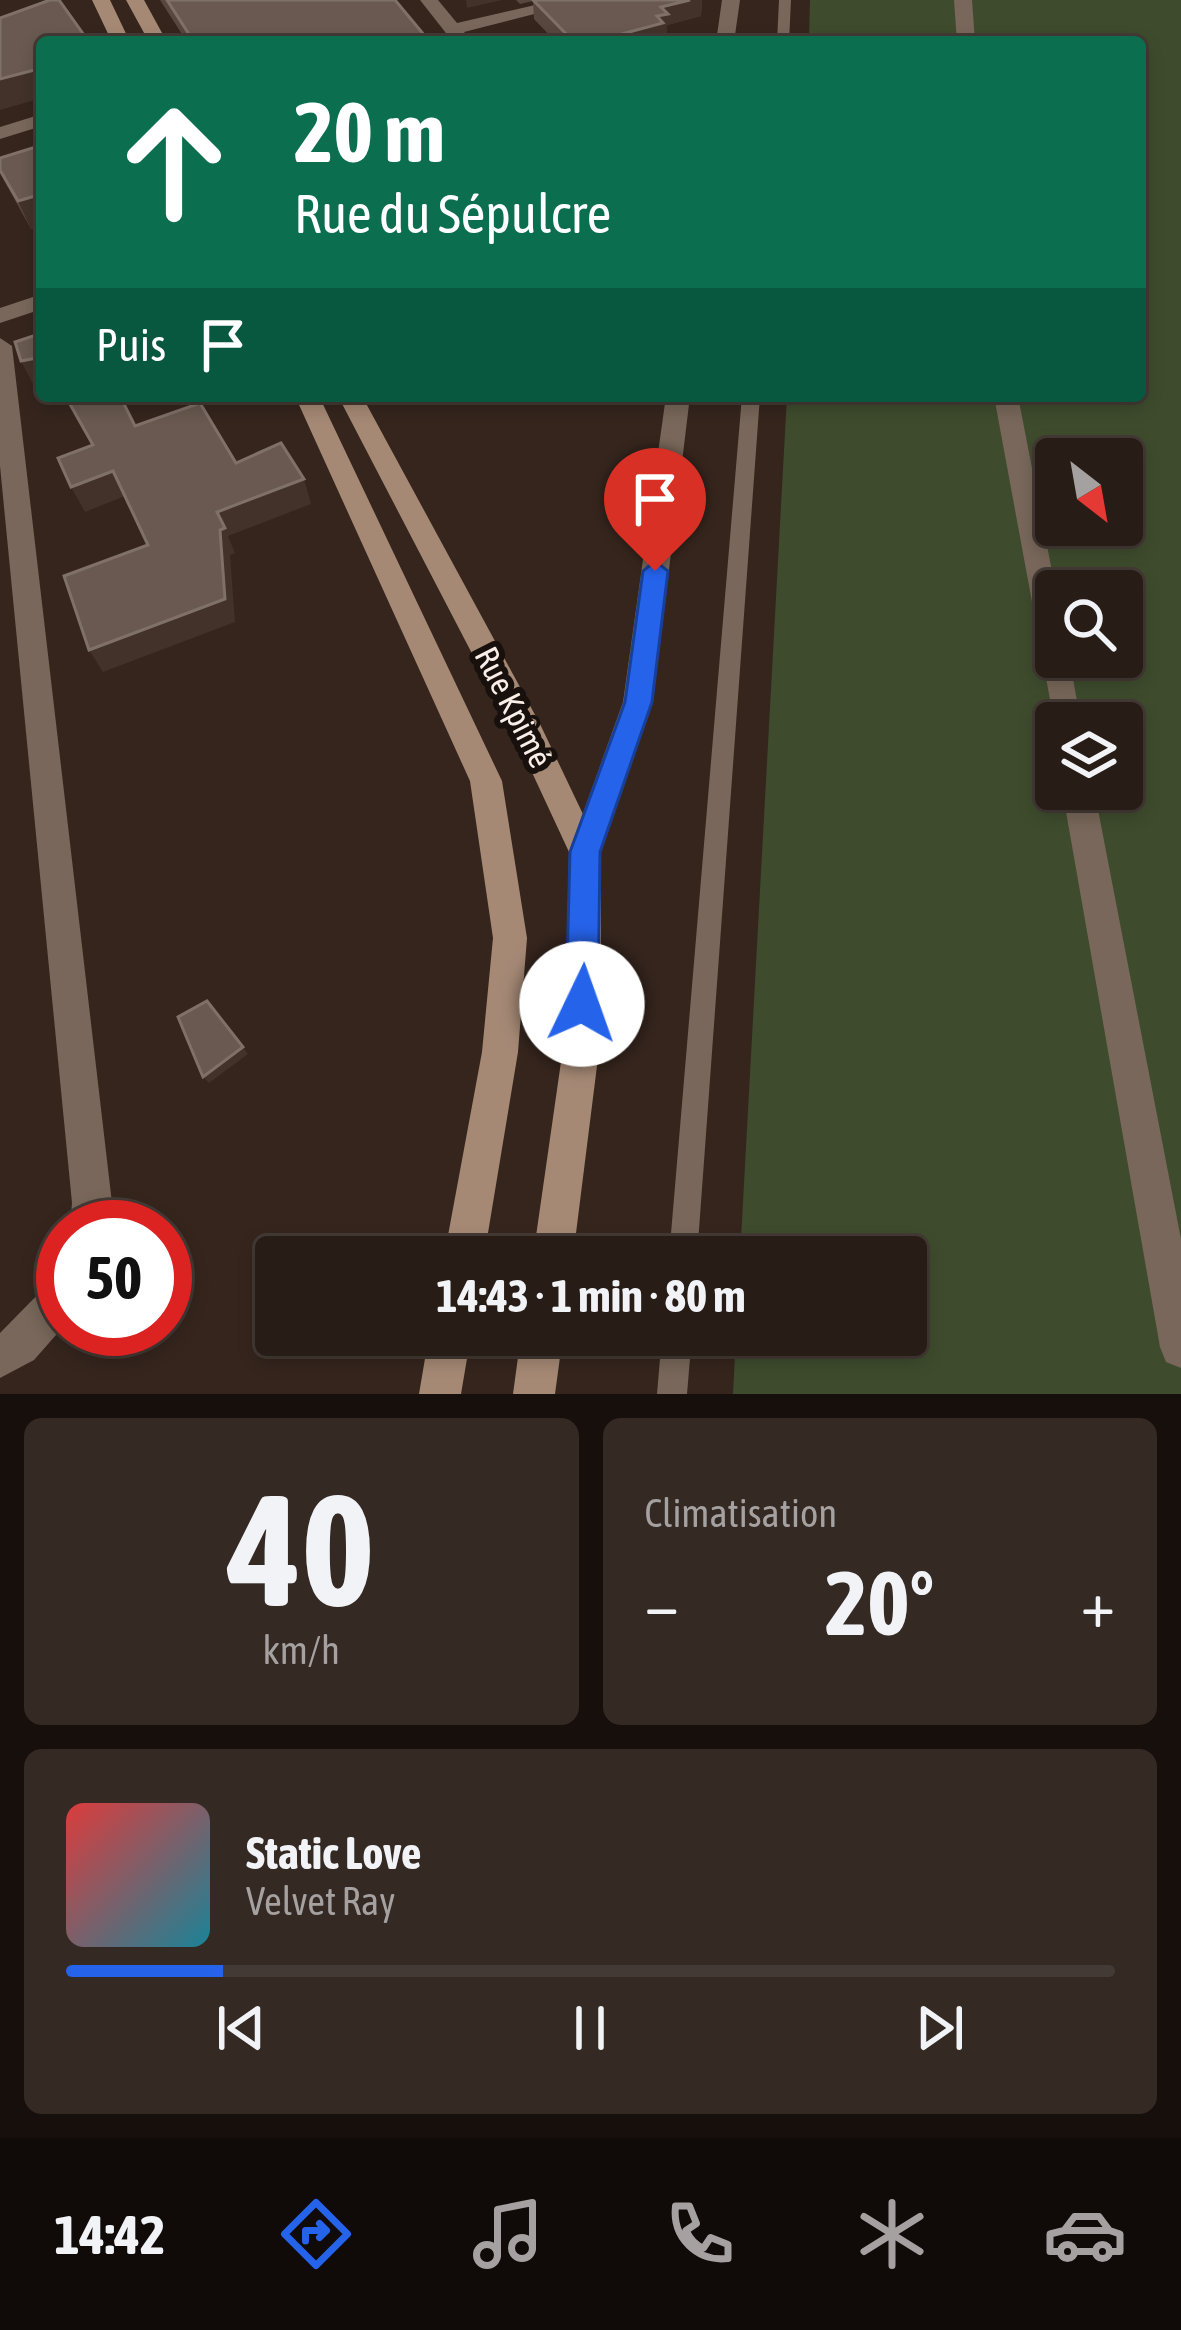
<!DOCTYPE html>
<html lang="fr">
<head>
<meta charset="utf-8">
<style>
	body { margin:0; font-family:"Asap Condensed",sans-serif; background:#342923; color:#f1f3f6; height:100vh; display:flex; flex-direction:column; font-size:45px; white-space:nowrap }
	* { box-sizing:border-box; margin:0 }
	p { font-size:39px; color:#a5a1a1 }
	.icon { flex:none; width:66px; height:66px; fill:none; stroke:currentColor; stroke-width:2; stroke-linecap:round; stroke-linejoin:round }
	.map { position:relative; height:1394px; overflow:hidden }
	.drawer { display:flex; flex-direction:column; gap:24px; padding:24px; background:#160f0c; flex:1 }
	.drawer>* { flex:none }
	.hud { position:absolute; left:36px; top:36px; width:1110px; height:366px; border-radius:12px; box-shadow:0 6px 18px #0003,0 0 0 3px #443a35; background:#0b6e4f; color:#fff; overflow:hidden }
	.needle { width:78px; rotate:149deg }
	.buttons { position:absolute; left:1035px; top:438px; display:grid; gap:24px }
	.buttons a { display:grid; place-items:center; width:108px; height:108px; border-radius:12px; background:#281c16; box-shadow:0 6px 18px #0003,0 0 0 3px #443a35; font-size:60px }
	.speed { position:absolute; left:36px; top:1200px; display:flex; gap:24px; font-size:60px; font-weight:700; text-align:center }
	.speed>* { display:grid; place-content:center; width:156px; height:156px; border-radius:50%; background:#281c16; box-shadow:0 6px 18px #0003,0 0 0 3px #443a35; line-height:1 }
	.speed .limit { border:18px solid #d22; background:#fff; color:#111 }
	.pin { position:absolute; display:grid; place-items:center; width:102px; height:102px; color:#fff; margin:-123px -51px; border-radius:50% 50% 50% 0; rotate:-45deg; box-shadow:0 0 12px #0007 }
	.pin .icon { rotate:45deg }
	.me { position:absolute; width:132px; margin:-66px; rotate:3deg; stroke-linejoin:round; filter:drop-shadow(0 0 9px #0008) }
	.turn { display:flex; align-items:center; gap:42px; height:252px; padding:0 60px; font-size:54px }
	.turn .icon { width:156px; height:156px; stroke-width:2.5 }
	.turn b { display:block; font-size:84px; line-height:102px }
	.then { display:flex; align-items:center; height:114px; padding:0 60px; background:#0003; gap:24px; font-size:45px }
	.big { font-size:90px; font-weight:700; line-height:1.1 }
	.drawer .card { flex:1; display:flex; flex-direction:column; justify-content:center; gap:18px; min-width:0; padding:0 42px; border-radius:18px; background:#342923 }
	.drawer .dial { align-items:center; gap:0 }
	.dial b { font-size:156px; line-height:1 }
	.song { display:flex; align-items:center; gap:36px }
	.cover { width:144px; height:144px; border-radius:18px; background:linear-gradient(135deg,hsl(0 70% 55%),hsl(190 70% 35%)) }
	.played { height:12px; border-radius:6px; background:linear-gradient(90deg,#2563eb 15%,#443a35 15%) }
	.keys { display:flex; justify-content:space-around; direction:ltr }
	.heat { display:flex; justify-content:space-between; align-items:center; font-size:66px; direction:ltr }
	.drawer .tiles { flex:1; display:grid; gap:24px; grid-template-columns:1fr 1fr }
	.card:last-child { grid-column:span 2 }
	.trip { position:absolute; left:255px; top:1236px; width:672px; height:120px; border-radius:12px; background:#281c16; box-shadow:0 6px 18px #0003,0 0 0 3px #443a35; font-weight:700; line-height:120px; text-align:center }
	.tabs { display:flex; height:192px; justify-content:space-around; align-items:center; background:#100b09; color:#a5a1a1 }
	.tabs .icon { width:84px; height:84px }
	.tabs .current { color:#2563eb }
	.tabs b { font-size:54px; color:#f1f3f6 }
	.map>svg:first-child { display:block }
	.green { fill:#3e4c2d; fill-rule:evenodd }
	.lines { fill:none; stroke-linecap:round; stroke-linejoin:round }
	.service { fill:#78675a; fill-rule:evenodd }
	.minor { fill:#78675a; fill-rule:evenodd }
	.secondary { fill:#a58975; fill-rule:evenodd }
	.wall { fill:#57473e }
	.shaded-wall { fill:#423229 }
	.building { fill:#695950; stroke:#7f7068; stroke-width:3 }
	.route { fill:#2563eb; stroke:#184099; stroke-width:3 }
	.labels { text-anchor:middle; dominant-baseline:central; stroke-width:12; stroke-linejoin:round; paint-order:stroke }
	.street-label { font-size:33px; fill:#f9eee8; stroke:#17100c }
</style>
</head>
<body>
<div class="map">
<svg width="1181" height="1394" viewBox="0 0 1181 1394">
	<rect width="100%" height="100%" fill="#35251d"/>
	<!-- green -->
	<path class="green" d="M 810,0 L 1181,0 L 1181,1394 L 733,1394 L 736,1335 L 906,1335 L 906,1257 L 740,1257 L 787,396 L 1140,396 L 1140,42 L 809,42 ZM 1056,459 L 1122,459 L 1122,525 L 1056,525 ZM 1056,591 L 1122,591 L 1122,657 L 1056,657 ZM 1056,723 L 1122,723 L 1122,789 L 1056,789 Z"/>
	<g class="lines">
		<!-- service -->
		<path class="service" d="M 779,0 L 791,0 L 789,42 L 777,42 Z
			M 742,396 L 760,396 L 697,1257 L 669,1257 Z
			M 662,1335 L 692,1335 L 687,1394 L 657,1394 Z"/>
		<!-- minor -->
		<path class="minor" d="M 420,0 L 438,0 L 457,23 L 557,0 L 589,0 L 464,32 L 472,42 L 453,42 Z
			M 722,0 L 740,0 L 734,42 L 716,42 Z
			M 954,0 L 972,0 L 975,42 L 957,42 Z
			M 42,114 L 42,126 L 0,139 L 0,127 Z
			M 42,294 L 42,309 L 0,323 L 0,308 Z
			M 0,338 L 12,346 L 112,1203 L 110,1227 L 70,1227 L 72,1203 L 0,466 Z
			M 666,396 L 690,396 L 653,702 L 601,852 L 597,862 L 585,867 L 573,862 L 569,852 L 623,702 Z
			M 994,396 L 1018,396 L 1056,592 L 1056,657 L 1069,657 L 1081,723 L 1056,723 L 1056,732 Z
			M 1062,789 L 1094,789 L 1181,1239 L 1181,1368 L 1166,1362 L 1160,1347 Z
			M 63,1277 L 63,1327 L 34,1360 L 0,1378 L 0,1333 L 49,1283 Z"/>
		<!-- secondary -->
		<path class="secondary" d="M 92,0 L 110,0 L 130,42 L 112,42 Z
			M 126,0 L 144,0 L 167,42 L 149,42 Z
			M 295,396 L 319,396 L 502,781 L 527,938 L 518,1052 L 484,1257 L 444,1257 L 482,1052 L 493,938 L 470,781 Z
			M 338,396 L 362,396 L 540,724 L 601,852 L 601,1034 L 573,1257 L 533,1257 L 565,1034 L 569,852 L 516,738 Z
			M 429,1335 L 471,1335 L 461,1394 L 419,1394 Z
			M 521,1335 L 563,1335 L 555,1394 L 513,1394 Z"/>
	</g>
	<!-- wall -->
	<path class="wall" d="M 160,0 L 395,0 L 430,42 L 187,42 Z
		M 516,0 L 702,0 L 701,16 L 667,25 L 667,33 L 663,34 L 662,42 L 556,42 L 534,19 L 533,1 L 520,4 Z
		M 42,145 L 42,225 L 31,229 L 0,173 L 0,158 Z"/>
	<!-- shaded-wall -->
	<path class="shaded-wall" d="M 466,0 L 502,0 L 467,8 Z
		M 690,0 L 702,0 L 701,16 L 667,25 L 667,33 L 663,34 L 662,42 L 592,42 L 661,7 Z
		M 42,68 L 42,98 L 0,110 L 0,79 Z
		M 35,196 L 42,210 L 42,225 L 31,229 L 18,201 Z
		M 42,357 L 42,382 L 33,384 L 21,361 Z
		M 113,471 L 125,496 L 85,512 L 71,487 Z
		M 304,479 L 311,504 L 228,536 L 235,553 L 230,555 L 235,622 L 103,672 L 89,650 L 217,512 Z
		M 207,1001 L 248,1054 L 209,1083 L 203,1077 Z"/>
	<!-- building -->
	<path class="building" d="M 50,0 L 59,0 L 89,42 L 42,42 L 42,68 L 0,79 L 0,18 Z
		M 167,0 L 395,0 L 430,42 L 194,42 Z
		M 533,0 L 690,0 L 661,7 L 668,14 L 657,16 L 663,23 L 592,42 L 574,42 Z
		M 42,145 L 42,209 L 35,196 L 18,201 L 0,170 L 0,158 Z
		M 42,333 L 42,357 L 21,361 L 15,342 Z
		M 69,396 L 120,396 L 135,426 L 200,403 L 236,463 L 281,443 L 304,479 L 217,512 L 225,528 L 220,530 L 225,599 L 89,650 L 64,576 L 148,545 L 113,471 L 71,487 L 58,458 L 93,445 L 66,397 Z
		M 207,1001 L 243,1047 L 203,1077 L 178,1017 Z"/>
	<!-- route -->
	<path class="route" d="M 655,561 L 668,571 L 652,702 L 600,852 L 598,1004 L 593,1016 L 582,1020 L 570,1016 L 566,1004 L 570,852 L 625,702 L 643,571 Z"/>
	<g class="labels">
		<!-- street labels -->
		<g class="street-label">
			<text transform="translate(514 707) rotate(63)">Rue Kpimé</text>
		</g>
	</g>
</svg>
<div class="buttons">
<a><svg class="needle" viewBox="-14 -14 28 28"><path d="M0-13l5 13h-10z" fill="#e53935"/><path d="M0 13l5-13h-10z" fill="#a5a1a1"/></svg></a>
<a><svg class="icon" aria-label="search" viewBox="0 0 24 24"><circle cx="10" cy="10" r="6"/><path d="M15 15l6 6"/></svg></a>
<a><svg class="icon" aria-label="layers" viewBox="0 0 24 24"><path d="M12 4l9 5-9 5-9-5zM3 14l9 5 9-5"/></svg></a>
</div>
<div class="speed"><div class="limit">50</div></div>
<div class="pin" style="left:655px;top:571px;background:#d93025"><svg class="icon" aria-label="arrive" viewBox="0 0 24 24"><path d="M6 21V4h12l-3 4 3 4H6"/></svg></div>
<svg class="me" style="left:582px;top:1004px" viewBox="-20 -20 40 40"><circle r="19" fill="#fff"/><path d="M0-13L10 11 0 6-10 11z" fill="#2563eb"/></svg>
<div class="trip">14:43 · 1 min · 80 m</div>
<div class="hud">
<div class="turn"><svg class="icon" aria-label="ahead" viewBox="0 0 24 24"><path d="M12 20V5M6 11l6-6 6 6"/></svg><div><b>20 m</b>Rue du Sépulcre</div></div>
<div class="then">Puis<svg class="icon" aria-label="arrive" viewBox="0 0 24 24"><path d="M6 21V4h12l-3 4 3 4H6"/></svg></div>
</div>
</div>
<section class="drawer">
<div class="tiles">
<div class="card dial"><b>40</b><p>km/h</p></div>
<div class="card"><p>Climatisation</p>
<div class="heat"><a>−</a><b class="big">20°</b><a>+</a></div>
</div>
<div class="card">
<div class="song"><i class="cover"></i><div><b>Static Love</b><p>Velvet Ray</p></div></div>
<div class="played"></div>
<div class="keys"><svg class="icon" aria-label="previous" viewBox="0 0 24 24"><path d="M18 5L8 12l10 7zM5 5v14"/></svg><svg class="icon" aria-label="pause" viewBox="0 0 24 24"><path d="M8 5v14M16 5v14"/></svg><svg class="icon" aria-label="next" viewBox="0 0 24 24"><path d="M6 5l10 7-10 7zM19 5v14"/></svg></div>
</div>
</div>
</section>
<nav class="tabs">
<b>14:42</b>
<svg class="icon current" aria-label="directions" viewBox="0 0 24 24"><path d="M12 3l9 9-9 9-9-9zM9 14v-3h6M13 9l2 2-2 2"/></svg>
<svg class="icon" aria-label="music" viewBox="0 0 24 24"><path d="M9 18V5l10-2v13"/><circle cx="6" cy="18" r="3"/><circle cx="16" cy="16" r="3"/></svg>
<svg class="icon" aria-label="phone" viewBox="0 0 24 24"><path d="M5 4h4l2 5-3 2q2 4 5 5l2-3 5 2v4C11 20 4 13 5 4z"/></svg>
<svg class="icon" aria-label="climate" viewBox="0 0 24 24"><path d="M12 3v18M4 7l16 10M4 17L20 7"/></svg>
<svg class="icon" aria-label="car" viewBox="0 0 24 24"><path d="M5 17H2v-5l4-1 3-4h7l3 4 3 1v5h-3M9 17h6M6 11h13"/><circle cx="7" cy="17" r="2"/><circle cx="17" cy="17" r="2"/></svg>
</nav>
</body>
</html>
